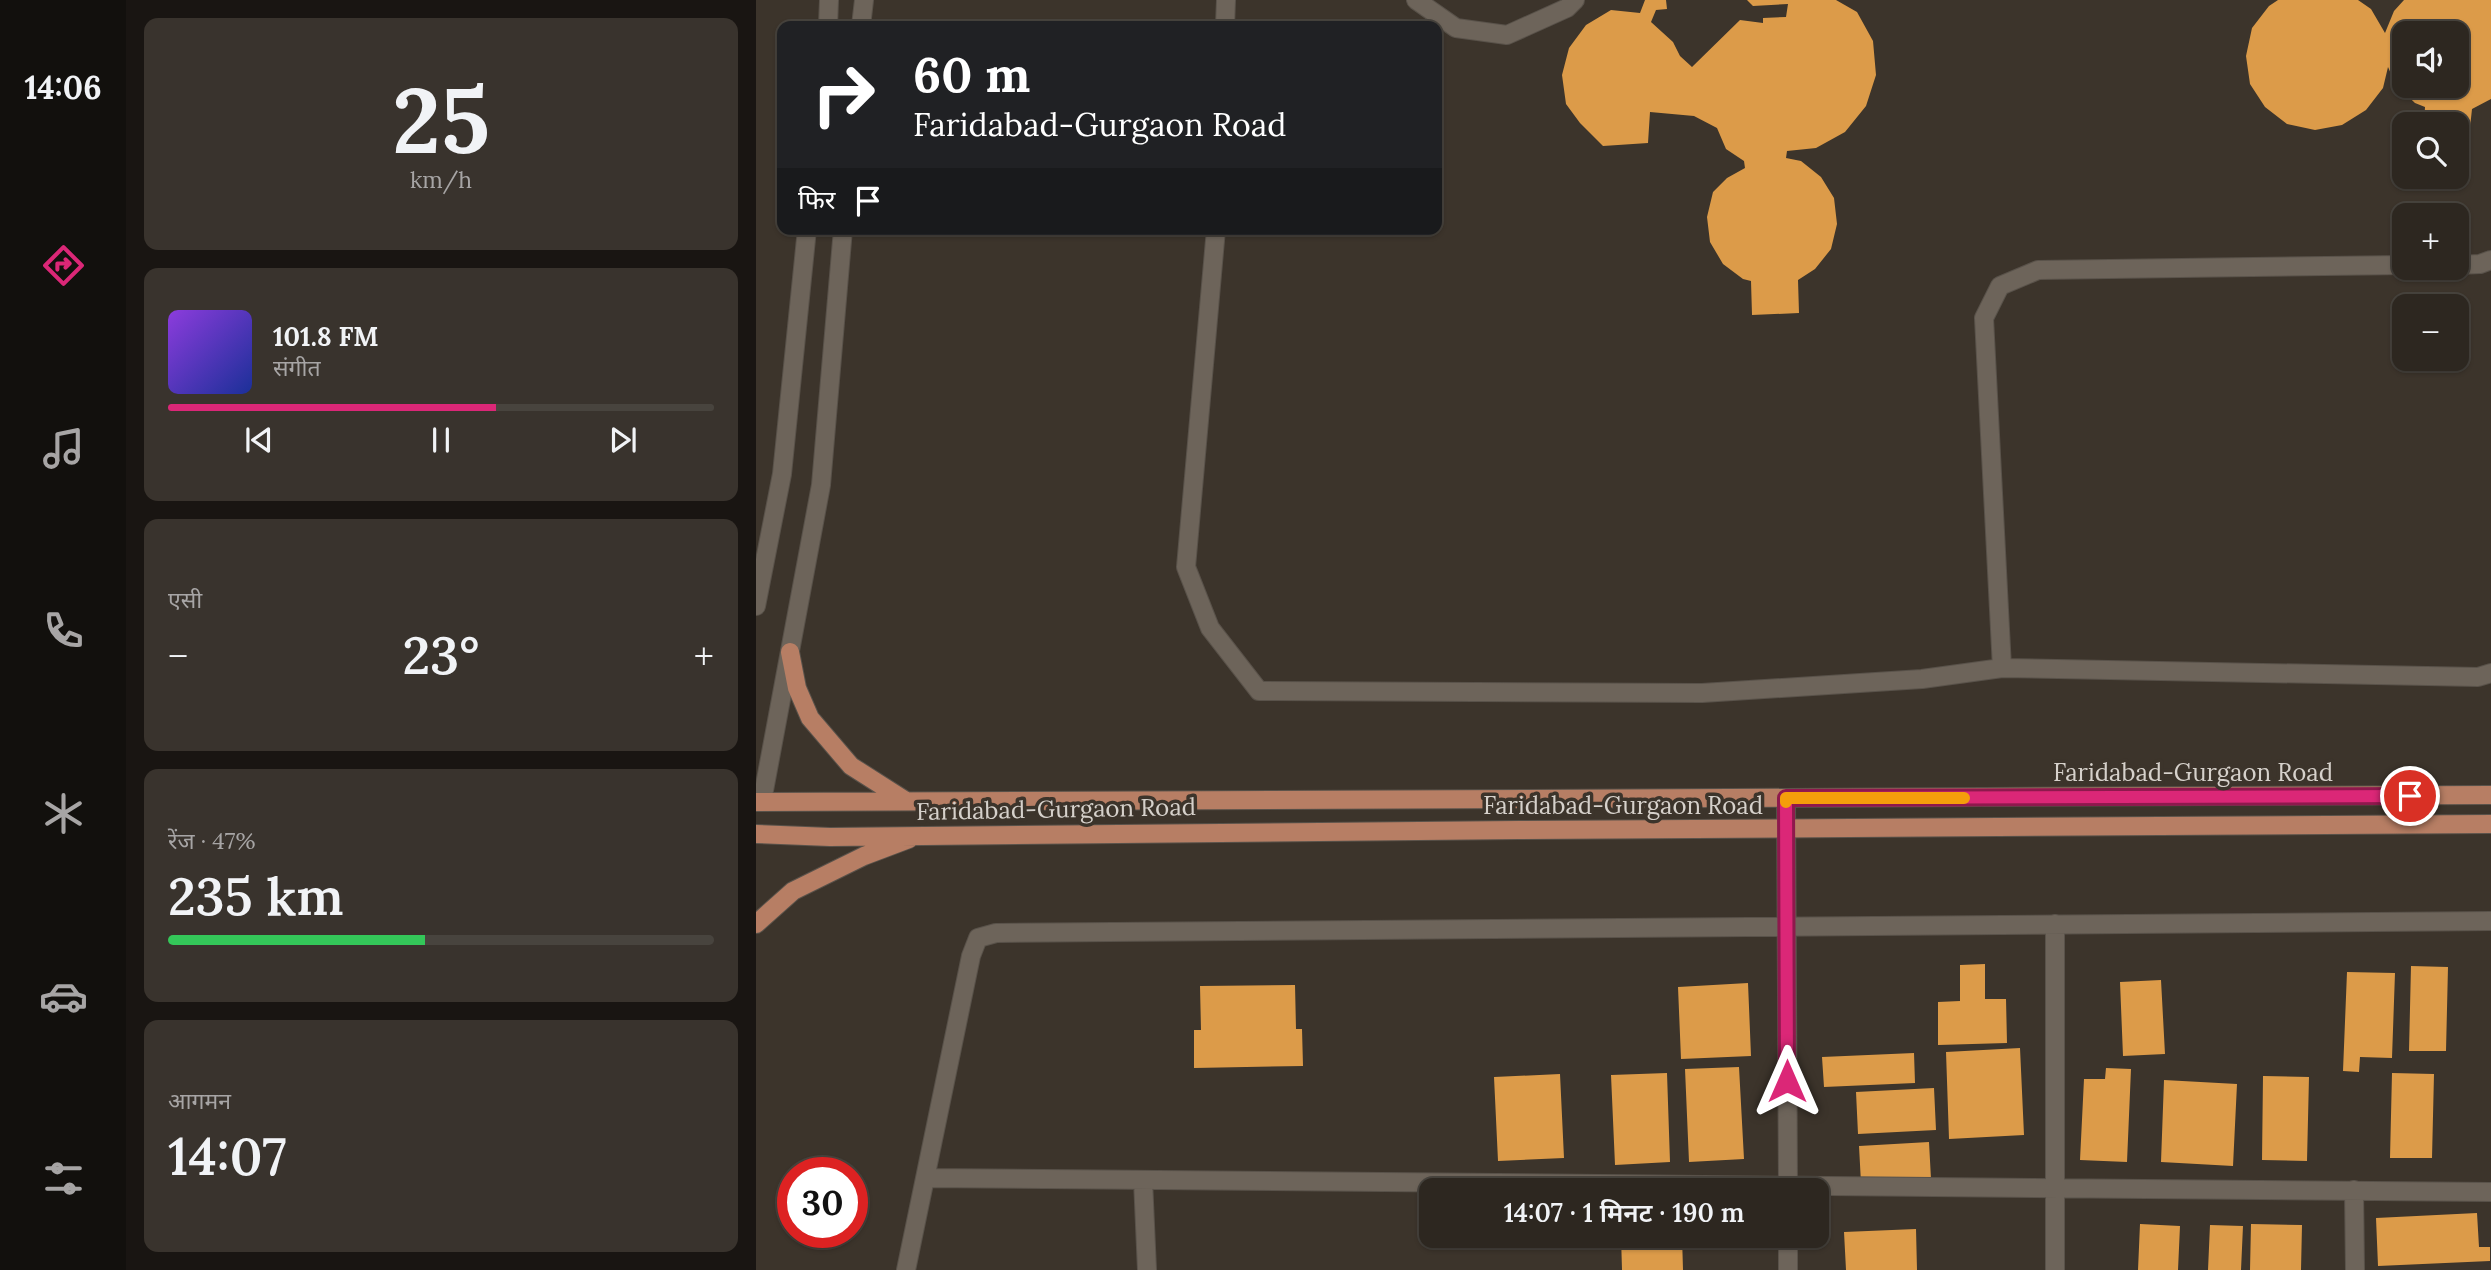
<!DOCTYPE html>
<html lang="hi">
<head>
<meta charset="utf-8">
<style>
	body { margin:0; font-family:Lora,"Noto Sans Devanagari",serif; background:#39332d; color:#f1f3f6; height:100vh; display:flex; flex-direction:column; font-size:26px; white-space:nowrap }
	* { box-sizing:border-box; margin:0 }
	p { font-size:23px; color:#a7a5a5 }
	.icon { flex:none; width:38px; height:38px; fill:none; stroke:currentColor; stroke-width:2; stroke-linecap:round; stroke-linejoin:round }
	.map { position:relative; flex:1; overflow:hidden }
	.side { display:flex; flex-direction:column; gap:18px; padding:18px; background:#191512; width:630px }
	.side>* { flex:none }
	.top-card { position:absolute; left:21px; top:21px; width:665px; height:214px; border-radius:14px; box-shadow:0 2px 5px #0004,0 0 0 2px #48443e; background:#202124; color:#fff; overflow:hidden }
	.buttons { position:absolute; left:1636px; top:21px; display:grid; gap:14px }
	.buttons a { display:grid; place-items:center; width:77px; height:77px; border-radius:14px; background:#2d2720; box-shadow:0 2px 5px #0004,0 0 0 2px #48443e; font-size:35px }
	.speed { position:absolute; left:21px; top:1157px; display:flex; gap:14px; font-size:35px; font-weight:700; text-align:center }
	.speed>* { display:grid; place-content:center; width:91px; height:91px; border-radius:50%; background:#2d2720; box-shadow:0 2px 5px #0004,0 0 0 2px #48443e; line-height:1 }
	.speed .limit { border:10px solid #d22; background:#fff; color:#111 }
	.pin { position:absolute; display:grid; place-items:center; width:60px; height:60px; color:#fff; margin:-30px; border:4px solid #fff; border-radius:50%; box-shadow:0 2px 7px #0007 }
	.me { position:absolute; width:77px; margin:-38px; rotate:0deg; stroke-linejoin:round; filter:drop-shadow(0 0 5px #0008) }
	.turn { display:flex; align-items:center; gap:24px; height:147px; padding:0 21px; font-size:32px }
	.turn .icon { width:91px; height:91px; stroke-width:2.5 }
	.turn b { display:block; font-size:49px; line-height:60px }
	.then { display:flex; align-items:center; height:66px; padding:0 21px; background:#0003; gap:14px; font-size:26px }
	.big { font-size:52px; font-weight:600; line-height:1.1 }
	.side .card { flex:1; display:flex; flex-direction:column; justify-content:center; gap:10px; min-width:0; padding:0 24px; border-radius:14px; background:#39332d }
	.side .dial { align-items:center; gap:0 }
	.dial b { font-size:91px; line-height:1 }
	.song { display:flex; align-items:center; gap:21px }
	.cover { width:84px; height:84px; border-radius:10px; background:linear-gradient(135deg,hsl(270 70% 55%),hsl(230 70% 35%)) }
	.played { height:7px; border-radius:4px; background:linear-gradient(90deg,#db2777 60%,#48443e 60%) }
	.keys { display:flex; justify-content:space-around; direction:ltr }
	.heat { display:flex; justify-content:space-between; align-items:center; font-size:38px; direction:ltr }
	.charge { height:10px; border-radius:5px; background:linear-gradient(90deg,#34c759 47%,#48443e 0) }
	.trip { position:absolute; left:663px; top:1178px; width:410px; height:70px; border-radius:14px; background:#2d2720; box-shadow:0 2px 5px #0004,0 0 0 2px #48443e; font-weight:600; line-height:70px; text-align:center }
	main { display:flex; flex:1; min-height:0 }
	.menu { display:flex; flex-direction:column; width:126px; justify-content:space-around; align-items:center; background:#12100d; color:#a7a5a5 }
	.menu .icon { width:49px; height:49px }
	.menu .selected { color:#db2777 }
	.menu b { font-size:32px; color:#f1f3f6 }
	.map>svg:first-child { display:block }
	.building { fill:#dc9b49; fill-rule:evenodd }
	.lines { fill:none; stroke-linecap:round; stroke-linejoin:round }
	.minor-casing { stroke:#59524a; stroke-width:20 }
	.major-casing { stroke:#59524a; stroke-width:20 }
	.minor { stroke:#6d645a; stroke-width:18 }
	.major { stroke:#b77e64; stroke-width:18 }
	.route-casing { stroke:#8e194d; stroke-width:18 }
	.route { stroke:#db2777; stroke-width:12 }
	.slow { stroke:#f59e0b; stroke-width:12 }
	.labels { text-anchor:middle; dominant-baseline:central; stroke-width:7; stroke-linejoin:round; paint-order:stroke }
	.street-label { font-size:24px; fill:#d6d1cb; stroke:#3c342b }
</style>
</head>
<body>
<main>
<nav class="menu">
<b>14:06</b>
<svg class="icon selected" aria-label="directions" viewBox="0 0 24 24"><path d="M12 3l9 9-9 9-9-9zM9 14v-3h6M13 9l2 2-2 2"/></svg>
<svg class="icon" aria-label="music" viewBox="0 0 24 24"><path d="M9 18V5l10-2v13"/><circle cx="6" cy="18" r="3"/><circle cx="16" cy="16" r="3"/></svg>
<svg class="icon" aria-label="phone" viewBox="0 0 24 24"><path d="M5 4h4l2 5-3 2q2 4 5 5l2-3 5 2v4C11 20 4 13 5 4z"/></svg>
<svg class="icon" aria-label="climate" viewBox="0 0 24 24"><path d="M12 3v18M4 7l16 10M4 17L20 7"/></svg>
<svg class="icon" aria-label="car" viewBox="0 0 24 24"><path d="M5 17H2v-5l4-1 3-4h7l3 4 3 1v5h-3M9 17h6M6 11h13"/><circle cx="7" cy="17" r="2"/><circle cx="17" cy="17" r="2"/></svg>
<svg class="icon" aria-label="filters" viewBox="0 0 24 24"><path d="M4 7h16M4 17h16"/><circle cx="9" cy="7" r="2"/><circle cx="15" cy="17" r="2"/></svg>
</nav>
<section class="side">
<div class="card dial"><b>25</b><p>km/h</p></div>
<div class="card">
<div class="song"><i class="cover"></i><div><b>101.8 FM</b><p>संगीत</p></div></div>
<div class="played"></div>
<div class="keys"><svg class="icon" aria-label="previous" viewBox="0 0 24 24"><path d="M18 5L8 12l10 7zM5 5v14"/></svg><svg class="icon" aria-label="pause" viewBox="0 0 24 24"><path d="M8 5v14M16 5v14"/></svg><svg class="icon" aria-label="next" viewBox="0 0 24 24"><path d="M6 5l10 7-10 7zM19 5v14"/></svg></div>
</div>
<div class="card"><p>एसी</p>
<div class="heat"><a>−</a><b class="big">23°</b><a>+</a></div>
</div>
<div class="card"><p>रेंज · 47%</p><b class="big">235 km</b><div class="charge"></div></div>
<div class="card"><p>आगमन</p><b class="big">14:07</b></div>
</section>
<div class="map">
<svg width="1735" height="1270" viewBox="0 0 1735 1270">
	<rect width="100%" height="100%" fill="#3c342b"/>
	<!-- building -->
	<path class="building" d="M 889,0 L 910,0 L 911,9 L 900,10 L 895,22 L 917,42 L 924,56 L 936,67 L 984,20 L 1007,23 L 1007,18 L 1030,17 L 1032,4 L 997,6 L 991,0 L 1080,0 L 1101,12 L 1117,41 L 1120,75 L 1110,106 L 1089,132 L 1060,148 L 1031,151 L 1030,158 L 1045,161 L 1065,177 L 1078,198 L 1081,224 L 1075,249 L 1059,269 L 1042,280 L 1043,313 L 996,315 L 995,281 L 987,279 L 967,264 L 954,242 L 951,217 L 957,192 L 971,178 L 989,168 L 988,161 L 970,149 L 961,128 L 938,116 L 894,112 L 892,143 L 847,146 L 824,123 L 810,104 L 806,75 L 813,48 L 830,25 L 855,10 L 884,13 Z
		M 1522,0 L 1602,0 L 1615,9 L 1629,33 L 1638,11 L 1648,0 L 1735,0 L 1735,99 L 1716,109 L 1710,165 L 1701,165 L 1701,124 L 1668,124 L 1669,107 L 1659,103 L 1640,85 L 1632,67 L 1627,88 L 1610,110 L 1586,125 L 1559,130 L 1531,124 L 1509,107 L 1494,84 L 1490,56 L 1496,28 L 1513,6 ZM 1648,33 L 1701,33 L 1701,86 L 1648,86 Z
		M 1229,964 L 1229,999 L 1250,999 L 1251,1043 L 1182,1045 L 1182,1002 L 1204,1001 L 1204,965 Z
		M 1655,966 L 1692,967 L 1690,1051 L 1653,1051 Z
		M 1591,972 L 1639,973 L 1636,1058 L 1604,1057 L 1603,1072 L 1587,1071 Z
		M 1405,980 L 1409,1054 L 1367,1056 L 1364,982 Z
		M 992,983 L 995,1056 L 925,1059 L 922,987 Z
		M 539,985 L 540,1029 L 546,1029 L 547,1066 L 438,1068 L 438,1030 L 445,1030 L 444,986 Z
		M 1264,1048 L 1268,1135 L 1193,1139 L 1190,1052 Z
		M 1158,1053 L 1159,1083 L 1068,1087 L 1066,1057 Z
		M 983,1067 L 988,1159 L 933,1162 L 929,1069 Z
		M 1350,1068 L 1375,1069 L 1371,1162 L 1324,1160 L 1328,1079 L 1349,1079 Z
		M 911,1073 L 914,1162 L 859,1165 L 855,1075 Z
		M 1636,1073 L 1678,1074 L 1676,1158 L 1634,1158 Z
		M 804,1074 L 808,1158 L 742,1161 L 738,1077 Z
		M 1507,1076 L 1553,1077 L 1551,1161 L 1506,1160 Z
		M 1408,1080 L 1481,1084 L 1477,1166 L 1405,1162 Z
		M 1178,1088 L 1180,1130 L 1102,1134 L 1100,1092 Z
		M 1173,1142 L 1175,1179 L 1105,1183 L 1103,1146 Z
		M 1721,1213 L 1723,1247 L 1734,1247 L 1734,1261 L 1622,1266 L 1620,1218 Z
		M 1384,1224 L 1424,1226 L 1422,1270 L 1382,1270 Z
		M 1495,1224 L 1546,1225 L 1545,1270 L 1494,1270 Z
		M 1454,1225 L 1487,1226 L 1485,1270 L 1452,1270 Z
		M 1160,1229 L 1161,1270 L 1090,1270 L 1088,1232 Z
		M 865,1236 L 926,1236 L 927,1270 L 866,1270 Z"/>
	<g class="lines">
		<!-- minor casing -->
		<g class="minor-casing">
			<path id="minor" d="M 660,0 L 700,28 L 751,35 L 811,8 L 819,0
				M 72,26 L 73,0
				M 105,26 L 108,0
				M 469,26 L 470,0
				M 460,229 L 430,567 L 454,628 L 503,691 L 946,693 L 1166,679 L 1246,668 L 1722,677 L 1735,673
				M 1701,265 L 1724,264 L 1735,260
				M 0,606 L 26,474 L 51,229
				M 1246,668 L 1228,318 L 1244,286 L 1282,270 L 1648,265
				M 1030,798 L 1032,1190
				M 6,801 L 65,485 L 87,229
				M 1299,924 L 1299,1270
				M 170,1178 L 1735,1192
				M 387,1180 L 391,1270
				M 1598,1190 L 1599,1270
				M 1032,1236 L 1032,1270
				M 150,1270 L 215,956 L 222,938 L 240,933 L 1735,921"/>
		</g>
		<!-- major casing -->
		<g class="major-casing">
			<path id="major" d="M 34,652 L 41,688 L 54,718 L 95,766 L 150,801
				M 0,802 L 1735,795
				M 0,834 L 74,837 L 762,830 L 1735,824
				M 0,924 L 37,891 L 108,856 L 153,839"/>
		</g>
		<!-- minor -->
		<use href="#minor" class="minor"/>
		<!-- major -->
		<use href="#major" class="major"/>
	</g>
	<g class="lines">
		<!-- route casing -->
		<g class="route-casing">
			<path id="route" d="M 1031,1081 L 1030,798 L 1654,796"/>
		</g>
		<!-- route -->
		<use href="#route" class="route"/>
		<!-- slow -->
		<path class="slow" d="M 1030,802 L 1030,798 L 1208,798"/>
	</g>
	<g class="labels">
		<!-- street labels -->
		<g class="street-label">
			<text x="1437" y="772">Faridabad-Gurgaon Road</text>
			<text x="867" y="805">Faridabad-Gurgaon Road</text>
			<text transform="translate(300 809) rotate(-1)">Faridabad-Gurgaon Road</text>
		</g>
	</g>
</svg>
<div class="buttons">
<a><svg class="icon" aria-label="sound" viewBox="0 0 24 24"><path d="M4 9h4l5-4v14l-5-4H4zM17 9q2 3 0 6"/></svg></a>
<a><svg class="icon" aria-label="search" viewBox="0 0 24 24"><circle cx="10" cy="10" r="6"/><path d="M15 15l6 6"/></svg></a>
<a>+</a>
<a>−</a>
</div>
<div class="speed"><div class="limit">30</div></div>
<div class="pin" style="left:1654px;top:796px;background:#d93025"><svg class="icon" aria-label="arrive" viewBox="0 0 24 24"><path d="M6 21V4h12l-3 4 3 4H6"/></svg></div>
<svg class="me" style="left:1031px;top:1081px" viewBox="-20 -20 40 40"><path d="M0-17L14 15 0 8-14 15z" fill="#db2777" stroke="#fff" stroke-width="4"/></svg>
<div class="trip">14:07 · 1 मिनट · 190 m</div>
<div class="top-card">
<div class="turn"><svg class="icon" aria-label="right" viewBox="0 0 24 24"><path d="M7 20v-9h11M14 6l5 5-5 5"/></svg><div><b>60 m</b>Faridabad-Gurgaon Road</div></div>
<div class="then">फिर<svg class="icon" aria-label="arrive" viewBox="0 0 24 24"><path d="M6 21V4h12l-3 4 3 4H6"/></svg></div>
</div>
</div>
</main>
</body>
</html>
